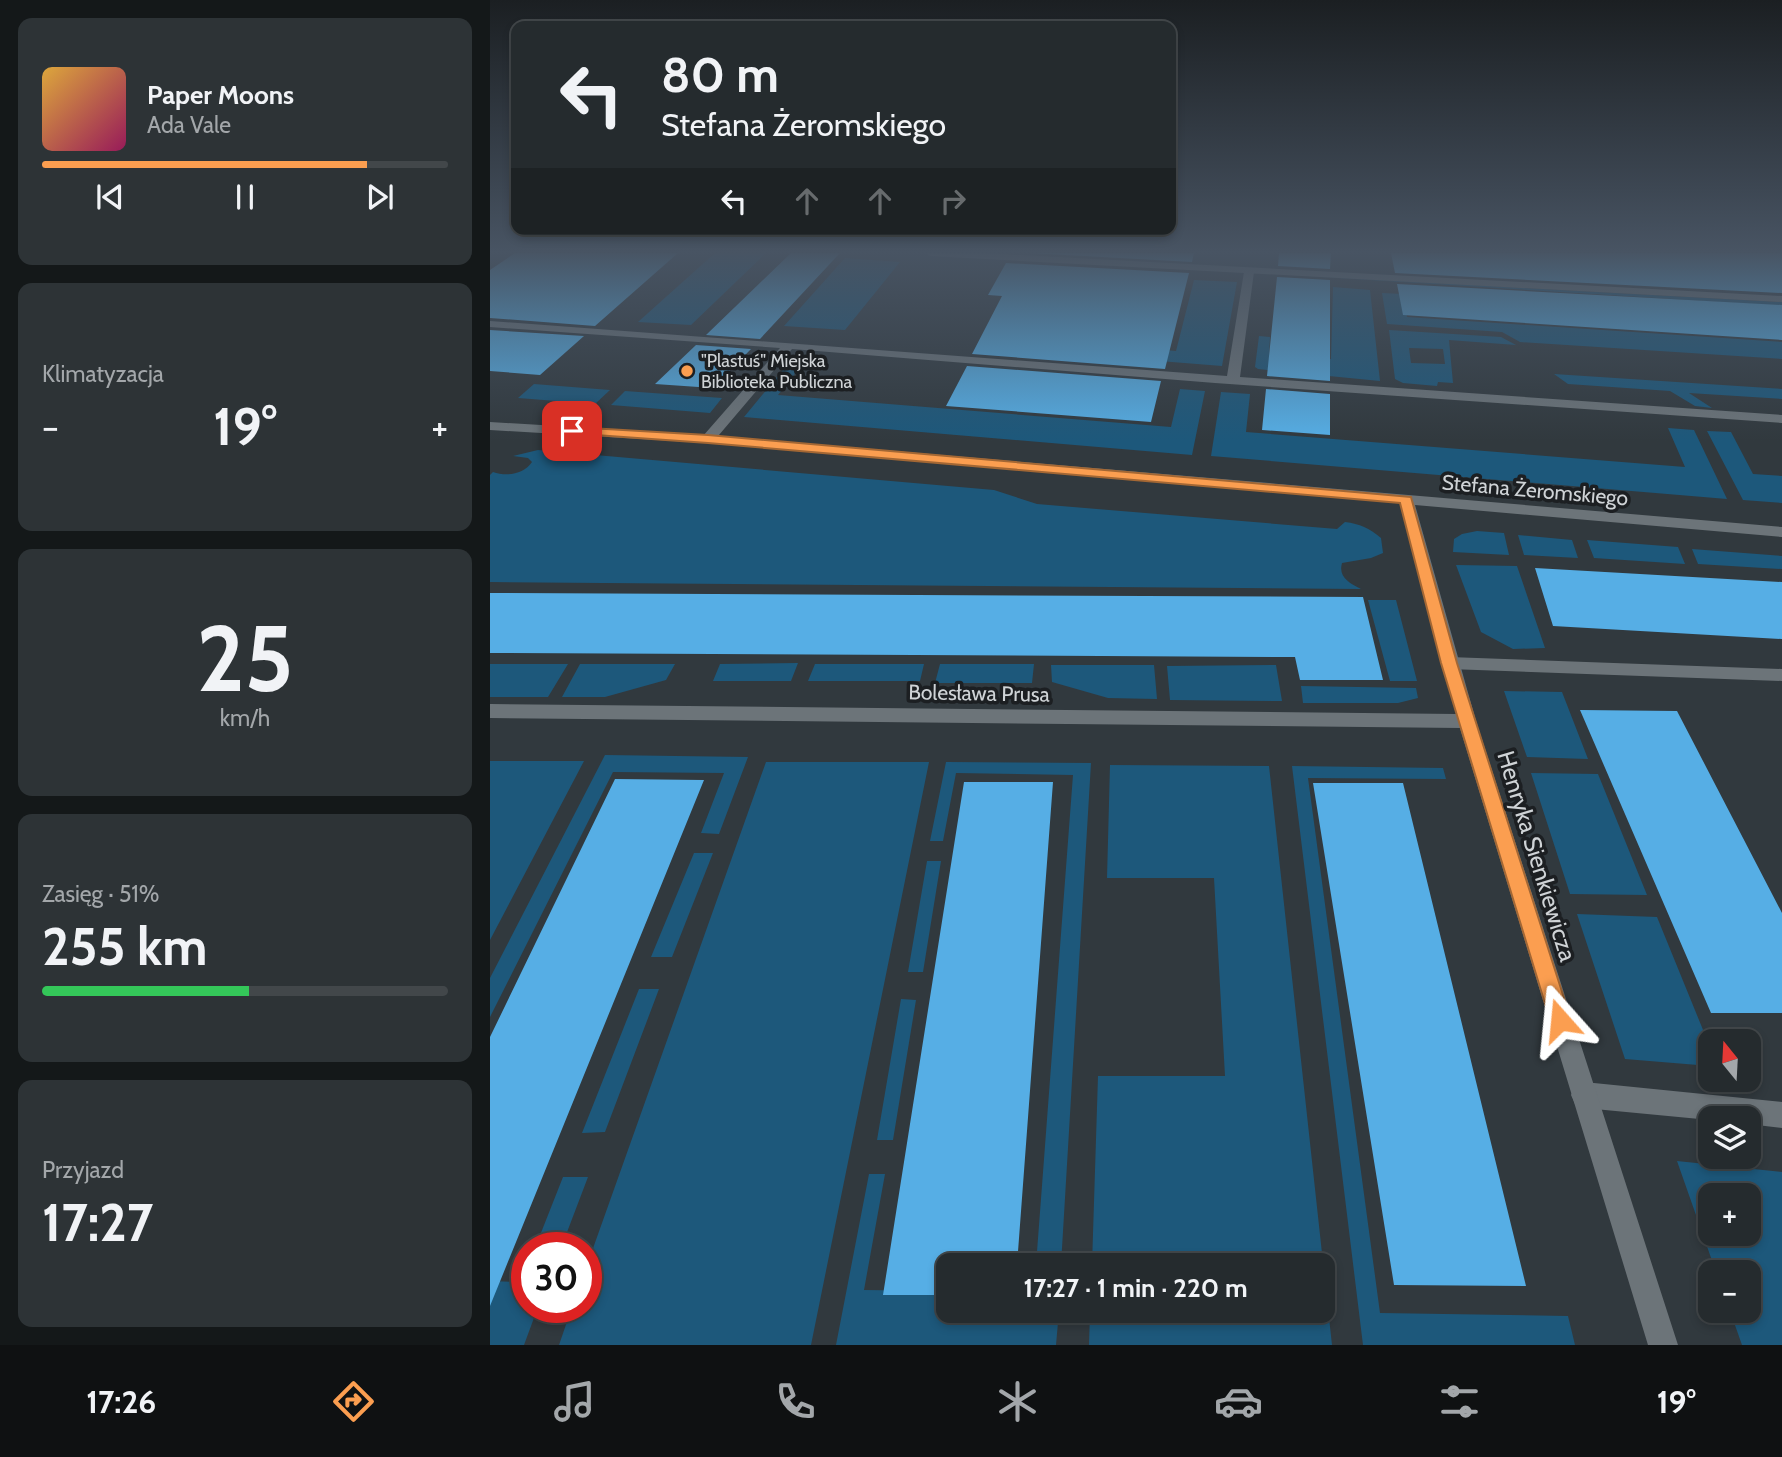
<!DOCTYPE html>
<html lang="pl">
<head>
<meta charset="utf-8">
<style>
	body { margin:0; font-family:Cabin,sans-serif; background:#2d3336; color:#f1f3f6; height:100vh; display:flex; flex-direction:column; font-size:26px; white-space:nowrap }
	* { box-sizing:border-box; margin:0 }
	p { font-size:23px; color:#a3a7aa }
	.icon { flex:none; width:38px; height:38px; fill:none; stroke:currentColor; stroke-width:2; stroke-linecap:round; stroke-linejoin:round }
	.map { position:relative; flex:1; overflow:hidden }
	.side { display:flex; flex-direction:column; gap:18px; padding:18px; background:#141819; width:490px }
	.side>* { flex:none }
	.guide { position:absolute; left:21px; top:21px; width:665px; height:214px; border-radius:14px; box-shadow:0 4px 10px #0003,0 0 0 2px #42474a; background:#252b2e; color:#f1f3f6; overflow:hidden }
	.needle { width:46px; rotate:342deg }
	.controls { position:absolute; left:1208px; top:1029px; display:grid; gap:14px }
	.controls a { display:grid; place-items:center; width:63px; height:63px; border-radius:14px; background:#252b2e; box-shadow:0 4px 10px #0003,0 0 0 2px #42474a; font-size:35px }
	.speed { position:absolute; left:21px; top:1232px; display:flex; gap:14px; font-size:35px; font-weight:700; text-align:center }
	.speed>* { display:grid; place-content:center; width:91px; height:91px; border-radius:50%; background:#252b2e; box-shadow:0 4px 10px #0003,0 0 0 2px #42474a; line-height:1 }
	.speed .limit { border:10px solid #d22; background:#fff; color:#111 }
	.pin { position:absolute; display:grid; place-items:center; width:60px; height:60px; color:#fff; margin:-30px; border-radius:14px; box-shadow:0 4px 10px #0006 }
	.me { position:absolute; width:77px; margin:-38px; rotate:342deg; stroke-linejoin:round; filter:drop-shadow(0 0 5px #0008) }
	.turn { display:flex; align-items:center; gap:24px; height:147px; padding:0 35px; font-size:32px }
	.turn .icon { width:91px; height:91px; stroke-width:2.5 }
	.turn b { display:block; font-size:49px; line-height:60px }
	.lanes { display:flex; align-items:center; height:66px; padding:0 35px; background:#0003; justify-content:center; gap:35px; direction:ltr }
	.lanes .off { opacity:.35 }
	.big { font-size:52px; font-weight:800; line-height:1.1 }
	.side .tile { flex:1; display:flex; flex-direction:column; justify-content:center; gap:10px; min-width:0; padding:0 24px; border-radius:14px; background:#2d3336 }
	.side .dial { align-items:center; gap:0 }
	.dial b { font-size:91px; line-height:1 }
	.song { display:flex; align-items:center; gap:21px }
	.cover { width:84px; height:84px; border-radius:10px; background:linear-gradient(135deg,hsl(40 70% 55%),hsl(330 70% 35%)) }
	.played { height:7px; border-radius:4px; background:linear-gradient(90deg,#fb9e50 80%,#42474a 80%) }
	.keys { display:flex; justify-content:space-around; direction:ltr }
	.heat { display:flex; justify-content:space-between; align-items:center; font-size:38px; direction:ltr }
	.charge { height:10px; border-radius:5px; background:linear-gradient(90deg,#34c759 51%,#42474a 0) }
	.trip { position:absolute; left:446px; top:1253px; width:399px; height:70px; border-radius:14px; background:#252b2e; box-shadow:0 4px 10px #0003,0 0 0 2px #42474a; font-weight:800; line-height:70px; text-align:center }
	.tabs { display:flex; height:112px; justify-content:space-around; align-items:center; background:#0f1112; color:#a3a7aa }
	.tabs .icon { width:49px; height:49px }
	.tabs .active { color:#fb9e50 }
	.tabs b { font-size:32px; color:#f1f3f6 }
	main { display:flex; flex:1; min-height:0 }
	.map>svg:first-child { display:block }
	.green { fill:#1d587b; fill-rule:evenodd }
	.building { fill:#56aee5 }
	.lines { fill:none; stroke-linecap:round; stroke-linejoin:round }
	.service { fill:#6c7479; fill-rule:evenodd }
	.minor { fill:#6c7479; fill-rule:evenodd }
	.route { fill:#fb9e50; stroke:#a36734; stroke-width:2 }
	.poi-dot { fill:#fb9e50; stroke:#1c1f22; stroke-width:2.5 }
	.labels { text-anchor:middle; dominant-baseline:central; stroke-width:7; stroke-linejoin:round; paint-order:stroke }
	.far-poi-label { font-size:18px; fill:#cfd3d6; stroke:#1c1f22; text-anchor:start }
	.street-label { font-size:21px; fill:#cfd3d6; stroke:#1c1f22 }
	.near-street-label { font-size:24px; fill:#cfd3d6; stroke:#1c1f22 }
</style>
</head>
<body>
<main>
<section class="side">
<div class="tile">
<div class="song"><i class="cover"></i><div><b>Paper Moons</b><p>Ada Vale</p></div></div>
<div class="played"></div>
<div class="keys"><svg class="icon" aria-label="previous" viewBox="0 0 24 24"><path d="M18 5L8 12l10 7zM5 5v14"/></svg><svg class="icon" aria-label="pause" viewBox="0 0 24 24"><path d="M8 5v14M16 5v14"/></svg><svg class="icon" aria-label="next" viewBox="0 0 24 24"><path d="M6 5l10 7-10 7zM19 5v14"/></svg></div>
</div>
<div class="tile"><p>Klimatyzacja</p>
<div class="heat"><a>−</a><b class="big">19°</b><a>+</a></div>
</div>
<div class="tile dial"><b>25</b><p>km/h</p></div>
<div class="tile"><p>Zasięg · 51%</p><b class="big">255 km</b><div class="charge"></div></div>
<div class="tile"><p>Przyjazd</p><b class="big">17:27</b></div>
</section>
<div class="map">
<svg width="1292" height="1345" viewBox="0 0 1292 1345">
	<rect width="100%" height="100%" fill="#31393e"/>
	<!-- green -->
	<path class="green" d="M 225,253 L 276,253 L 201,325 L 148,322 Z
		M 355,258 L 410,262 L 355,330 L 294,326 Z
		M 816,276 L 1292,302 L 1292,306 Z
		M 704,280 L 747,282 L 732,366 L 619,357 L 623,346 L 686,351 Z
		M 843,287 L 880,290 L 890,381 L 768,369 L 765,367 L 769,336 L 780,337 L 779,355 L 841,359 Z
		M 892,293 L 913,294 L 917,317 L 1292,342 L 1292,359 L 1030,342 L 1012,332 L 897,324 Z
		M 899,330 L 1011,337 L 1026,345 L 959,340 L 963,383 L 948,382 L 947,386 L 913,383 L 905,379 ZM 919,348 L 953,349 L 955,364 L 921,363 Z
		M 302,359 L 315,361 L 288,395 L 681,427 L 690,389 L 715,391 L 702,455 L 254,417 Z
		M 1064,374 L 1292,389 L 1292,399 L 1199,393 L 1222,408 L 1205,406 L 1180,391 L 1078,384 Z
		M 44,384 L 120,390 L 105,404 L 28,398 Z
		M 135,391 L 232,398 L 220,413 L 121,405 Z
		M 731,392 L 760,394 L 756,432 L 1195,467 L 1178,428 L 1204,430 L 1237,499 L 721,456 Z
		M 1217,431 L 1241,432 L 1263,474 L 1292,476 L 1292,503 L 1253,500 Z
		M 48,450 L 504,490 L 547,504 L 847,529 L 855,522 C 870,524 879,528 891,538 L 893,553 L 881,558 L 852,563 C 848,577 859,583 871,589 L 0,582 L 0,475 L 3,472 C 17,477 34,474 42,462 L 38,458 L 23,456 Z
		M 987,531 L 1014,533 L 1019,555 L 963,552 L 964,539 L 972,534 Z
		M 1028,535 L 1082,540 L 1088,558 L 1034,555 Z
		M 1097,540 L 1188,547 L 1195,564 L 1104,558 Z
		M 1202,549 L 1292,556 L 1292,569 L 1208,564 Z
		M 966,565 L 1027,566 L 1055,648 L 1023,649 L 991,632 Z
		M 878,600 L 906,600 L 927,681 L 900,681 Z
		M 308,663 L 301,681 L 223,681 L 230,664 Z
		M 0,664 L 78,664 L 58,697 L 0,697 Z
		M 90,664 L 185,664 L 176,680 L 115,697 L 72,697 Z
		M 325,664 L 434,664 L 430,681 L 318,681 Z
		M 450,664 L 544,664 L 542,683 L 445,683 Z
		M 561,665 L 664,665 L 667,699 L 618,698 L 562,682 Z
		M 786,665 L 792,701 L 680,700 L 677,666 Z
		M 811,686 L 926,688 L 928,698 L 908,703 L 813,703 Z
		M 1014,691 L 1072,692 L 1098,759 L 1037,757 Z
		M 115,755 L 258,757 L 229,834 L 211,833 L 234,773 L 123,772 L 0,1017 L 0,978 Z
		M 0,761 L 94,761 L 0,940 Z
		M 276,762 L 439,762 L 321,1345 L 69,1345 L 82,1307 L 96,1307 L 96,1268 Z
		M 456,762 L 601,763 L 571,1265 L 546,1265 L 583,775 L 466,773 L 453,841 L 440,841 Z
		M 620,765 L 779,766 L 842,1345 L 599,1345 L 600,1311 L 833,1311 L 833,1265 L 602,1265 L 608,1076 L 735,1076 L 724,878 L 617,878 Z
		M 802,766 L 953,768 L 956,779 L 818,778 L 890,1313 L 1078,1316 L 1085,1345 L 873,1345 Z
		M 1041,773 L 1108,774 L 1157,895 L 1080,894 Z
		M 204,853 L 223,853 L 182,957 L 161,957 Z
		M 437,861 L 451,861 L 433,972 L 418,972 Z
		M 1087,914 L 1167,917 L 1220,1047 L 1220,1066 L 1135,1059 Z
		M 149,989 L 169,989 L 115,1132 L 92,1133 Z
		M 411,999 L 426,1000 L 403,1140 L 387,1140 Z
		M 1187,1161 L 1292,1172 L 1292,1345 L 1252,1345 L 1240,1311 L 1258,1311 L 1258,1272 L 1226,1272 ZM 1220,1195 L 1258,1195 L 1258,1234 L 1220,1234 Z
		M 379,1174 L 395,1174 L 374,1290 L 458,1291 L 458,1311 L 569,1311 L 566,1345 L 346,1345 Z
		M 73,1177 L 98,1177 L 71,1248 L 45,1248 Z
		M 37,1269 L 37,1307 L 48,1307 L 34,1345 L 0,1345 L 0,1281 L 31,1282 Z"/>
	<!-- building -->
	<path class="building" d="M 25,253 L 188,253 L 105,326 L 0,318 L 0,270 Z
		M 301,253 L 350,253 L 270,339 L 216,335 Z
		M 539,253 L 704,253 L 702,262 Z
		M 789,253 L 841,253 L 840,269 L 788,266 Z
		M 901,253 L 1292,253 L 1292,293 L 905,273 Z
		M 516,263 L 699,273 L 675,369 L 482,354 L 512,296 L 498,295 Z
		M 787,277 L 840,280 L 840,381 L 777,376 Z
		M 907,284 L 1292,305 L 1292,340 L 913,315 Z
		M 0,330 L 94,336 L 50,375 L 0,371 Z
		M 206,345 L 261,349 L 223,388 L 165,384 Z
		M 477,366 L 671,381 L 661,422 L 456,406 Z
		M 776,389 L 840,394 L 840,435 L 772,430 Z
		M 1045,568 L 1292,582 L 1292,639 L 1063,626 Z
		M 0,593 L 873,597 L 893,680 L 810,680 L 805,657 L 0,653 Z
		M 1090,710 L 1187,711 L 1292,913 L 1292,1013 L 1221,1013 Z
		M 125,779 L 214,780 L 0,1306 L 0,1037 Z
		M 474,782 L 563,782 L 527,1265 L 458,1265 L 458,1295 L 393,1295 Z
		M 823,783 L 913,783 L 1036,1286 L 904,1285 Z"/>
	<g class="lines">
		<!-- service -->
		<path class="service" d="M 759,269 L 764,272 L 750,377 L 1292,415 L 1292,423 L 725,383 L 302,349 L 223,442 L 213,442 L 213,436 L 290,348 L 0,327 L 0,321 L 737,376 L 754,272 Z
			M 959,657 L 1292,669 L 1292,681 L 959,669 L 950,663 Z
			M 1094,1082 L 1292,1102 L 1292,1128 L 1258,1124 L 1258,1118 L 1220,1120 L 1094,1108 L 1085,1104 L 1081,1095 L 1085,1086 Z"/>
		<!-- minor -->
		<path class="minor" d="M 435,253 L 493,253 L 1292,296 L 1292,302 L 440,256 Z
			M 0,422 L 218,435 L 1292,527 L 1292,537 L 925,505 L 986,721 L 1188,1345 L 1158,1345 L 970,728 L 0,718 L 0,704 L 966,714 L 910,503 L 218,443 L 0,430 Z"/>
	</g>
	<!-- sky -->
	<linearGradient id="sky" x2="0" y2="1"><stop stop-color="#1b1f22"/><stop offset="0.57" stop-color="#485463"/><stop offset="1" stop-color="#485463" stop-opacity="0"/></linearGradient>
	<rect width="1292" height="441" fill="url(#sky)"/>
	<!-- route -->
	<path class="route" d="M 82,427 L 218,435 L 921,497 L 967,663 L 1081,1020 L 1078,1027 L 1070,1030 L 1063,1027 L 1060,1020 L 951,663 L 910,503 L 218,443 L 77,433 L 77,428 Z"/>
	<!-- markers -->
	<circle class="poi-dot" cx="197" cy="371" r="7"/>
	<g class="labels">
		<!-- far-poi labels -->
		<g class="far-poi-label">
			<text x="211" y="361">"Plastuś" Miejska<tspan x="211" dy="21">Biblioteka Publiczna</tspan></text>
		</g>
		<!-- street labels -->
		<g class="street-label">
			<text transform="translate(1045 490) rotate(5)">Stefana Żeromskiego</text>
			<text transform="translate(489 693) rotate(1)">Bolesława Prusa</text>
		</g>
		<!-- near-street labels -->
		<g class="near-street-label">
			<text transform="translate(1047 856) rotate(73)">Henryka Sienkiewicza</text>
		</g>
	</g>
</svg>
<div class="controls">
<a><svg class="needle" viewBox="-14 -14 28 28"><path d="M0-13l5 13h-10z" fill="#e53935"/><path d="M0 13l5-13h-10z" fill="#a3a7aa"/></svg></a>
<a><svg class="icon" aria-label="layers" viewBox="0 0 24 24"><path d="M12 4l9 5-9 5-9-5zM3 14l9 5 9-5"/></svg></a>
<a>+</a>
<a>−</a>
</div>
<div class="speed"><div class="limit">30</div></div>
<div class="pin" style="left:82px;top:431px;background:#d93025"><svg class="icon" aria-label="arrive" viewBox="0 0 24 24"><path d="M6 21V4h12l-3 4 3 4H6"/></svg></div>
<svg class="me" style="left:1070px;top:1020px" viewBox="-20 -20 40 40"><path d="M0-17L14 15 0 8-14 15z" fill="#fb9e50" stroke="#fff" stroke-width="4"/></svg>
<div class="trip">17:27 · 1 min · 220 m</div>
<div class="guide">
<div class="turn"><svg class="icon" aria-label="left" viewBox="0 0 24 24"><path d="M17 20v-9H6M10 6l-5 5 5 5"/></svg><div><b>80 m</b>Stefana Żeromskiego</div></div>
<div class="lanes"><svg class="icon" aria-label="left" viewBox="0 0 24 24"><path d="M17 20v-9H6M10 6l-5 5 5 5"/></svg><svg class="icon off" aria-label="ahead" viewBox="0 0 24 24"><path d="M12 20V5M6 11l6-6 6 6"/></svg><svg class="icon off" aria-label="ahead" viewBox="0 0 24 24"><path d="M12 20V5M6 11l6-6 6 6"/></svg><svg class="icon off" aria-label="right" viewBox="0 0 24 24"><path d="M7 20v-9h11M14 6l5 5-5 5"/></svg></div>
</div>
</div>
</main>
<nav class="tabs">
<b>17:26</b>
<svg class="icon active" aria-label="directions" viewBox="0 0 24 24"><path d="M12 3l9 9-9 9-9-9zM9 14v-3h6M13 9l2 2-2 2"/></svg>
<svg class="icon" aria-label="music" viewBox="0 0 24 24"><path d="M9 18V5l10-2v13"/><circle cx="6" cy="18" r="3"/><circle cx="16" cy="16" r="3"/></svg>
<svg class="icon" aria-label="phone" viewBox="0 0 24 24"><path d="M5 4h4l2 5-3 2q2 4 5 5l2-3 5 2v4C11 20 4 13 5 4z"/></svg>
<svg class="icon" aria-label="climate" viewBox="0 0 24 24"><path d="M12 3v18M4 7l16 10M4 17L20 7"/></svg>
<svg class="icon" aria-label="car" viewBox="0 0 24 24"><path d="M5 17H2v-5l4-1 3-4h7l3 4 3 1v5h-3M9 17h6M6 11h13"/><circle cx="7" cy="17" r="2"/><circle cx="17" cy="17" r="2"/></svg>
<svg class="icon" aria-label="filters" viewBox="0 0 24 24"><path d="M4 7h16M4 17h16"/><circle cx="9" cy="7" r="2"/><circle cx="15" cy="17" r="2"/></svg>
<b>19°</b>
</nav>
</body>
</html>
